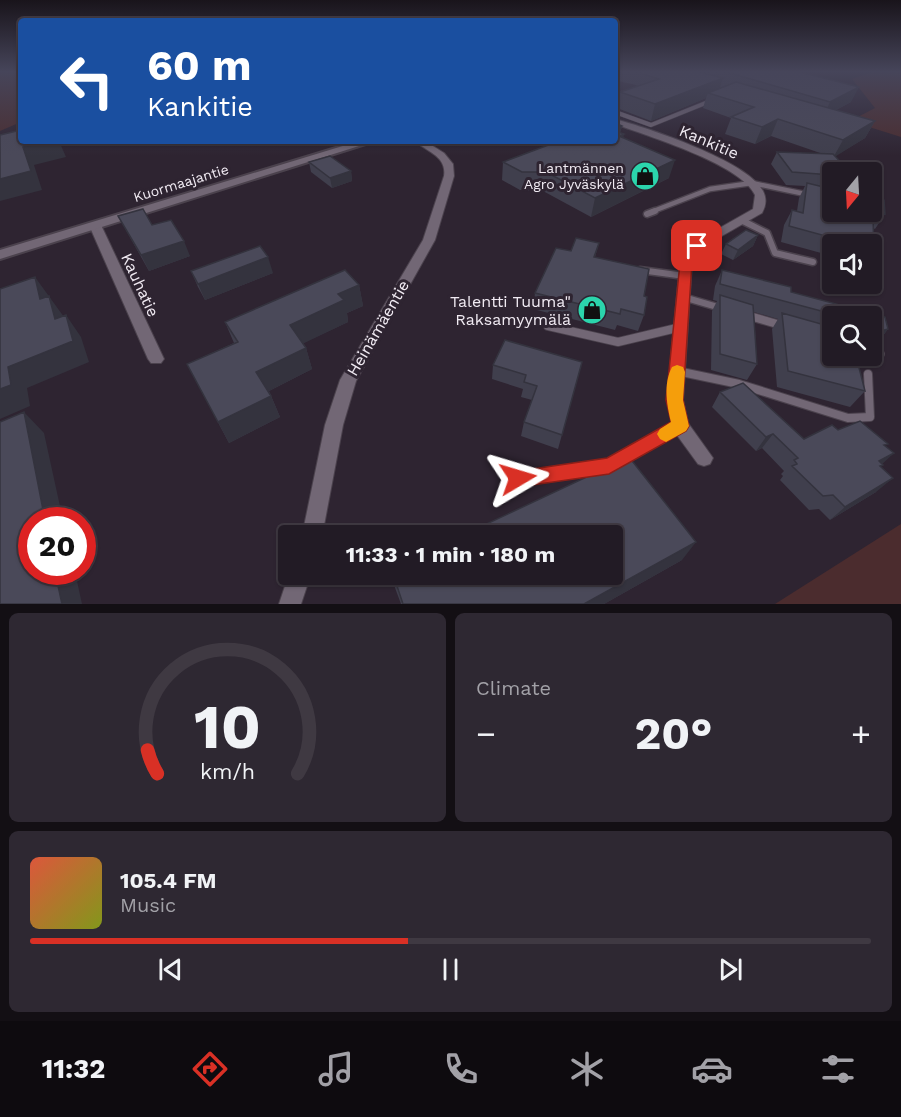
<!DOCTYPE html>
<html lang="en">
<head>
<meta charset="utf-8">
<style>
	body { margin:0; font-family:"Work Sans",sans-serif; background:#2e2832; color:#f1f3f6; height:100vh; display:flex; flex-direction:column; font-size:22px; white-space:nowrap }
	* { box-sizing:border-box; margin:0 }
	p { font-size:20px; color:#a2a1a7 }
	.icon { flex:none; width:33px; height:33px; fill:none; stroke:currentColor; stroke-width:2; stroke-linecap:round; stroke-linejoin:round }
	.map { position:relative; height:604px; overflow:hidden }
	.drawer { display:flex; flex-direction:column; gap:9px; padding:9px; background:#130f14; flex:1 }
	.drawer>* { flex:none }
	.hud { position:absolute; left:18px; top:18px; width:600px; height:126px; border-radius:6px; box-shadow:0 2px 4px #0004,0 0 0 2px #3f3942; background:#1a4fa0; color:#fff; overflow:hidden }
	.needle { width:39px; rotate:198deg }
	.buttons { position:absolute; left:822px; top:162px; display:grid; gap:12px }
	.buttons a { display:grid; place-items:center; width:60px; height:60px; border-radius:6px; background:#221b25; box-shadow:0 2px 4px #0004,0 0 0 2px #3f3942; font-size:30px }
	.speed { position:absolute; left:18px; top:507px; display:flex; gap:12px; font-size:30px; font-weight:700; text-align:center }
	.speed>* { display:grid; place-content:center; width:78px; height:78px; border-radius:50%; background:#221b25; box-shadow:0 2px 4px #0004,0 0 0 2px #3f3942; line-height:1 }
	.speed .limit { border:9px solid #d22; background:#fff; color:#111 }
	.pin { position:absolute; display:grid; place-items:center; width:51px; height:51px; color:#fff; margin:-26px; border-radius:12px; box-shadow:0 3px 9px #0006 }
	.me { position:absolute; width:66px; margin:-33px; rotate:83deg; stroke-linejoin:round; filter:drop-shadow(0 0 4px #0008) }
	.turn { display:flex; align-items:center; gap:21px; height:126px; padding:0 30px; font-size:27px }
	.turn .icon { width:78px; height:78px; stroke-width:2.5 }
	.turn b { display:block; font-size:42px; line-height:51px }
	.big { font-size:45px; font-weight:700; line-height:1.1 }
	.drawer .tile { flex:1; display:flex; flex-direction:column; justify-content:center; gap:9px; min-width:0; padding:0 21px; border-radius:9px; background:#2e2832 }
	.drawer .dial { align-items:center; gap:0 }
	.dial svg { height:156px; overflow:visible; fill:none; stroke:#3f3942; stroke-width:7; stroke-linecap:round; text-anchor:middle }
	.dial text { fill:#f1f3f6; stroke:none }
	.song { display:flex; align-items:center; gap:18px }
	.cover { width:72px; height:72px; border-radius:9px; background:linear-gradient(135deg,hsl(10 70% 55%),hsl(70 70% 35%)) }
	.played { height:6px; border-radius:3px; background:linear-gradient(90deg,#d93025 45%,#3f3942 45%) }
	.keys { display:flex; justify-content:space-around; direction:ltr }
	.heat { display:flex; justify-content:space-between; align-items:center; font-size:33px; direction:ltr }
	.drawer .tiles { flex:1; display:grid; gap:9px; grid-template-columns:1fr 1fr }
	.tile:last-child { grid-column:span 2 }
	.trip { position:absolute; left:278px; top:525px; width:345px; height:60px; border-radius:6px; background:#221b25; box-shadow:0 2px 4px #0004,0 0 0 2px #3f3942; font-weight:700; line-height:60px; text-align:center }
	.tab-bar { display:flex; height:96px; justify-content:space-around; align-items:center; background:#0e0b0f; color:#a2a1a7 }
	.tab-bar .icon { width:42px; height:42px }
	.tab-bar .selected { color:#d93025 }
	.tab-bar b { font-size:27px; color:#f1f3f6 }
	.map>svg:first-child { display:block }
	.green { fill:#4b2c2e }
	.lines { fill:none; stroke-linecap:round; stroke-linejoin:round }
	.service-far4-casing { stroke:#4b424d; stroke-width:5 }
	.service-far3-casing { stroke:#4b424d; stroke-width:7 }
	.service-far2-casing { stroke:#4b424d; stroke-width:9 }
	.service-far1-casing { stroke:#4b424d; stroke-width:10 }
	.service-casing { stroke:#4b424d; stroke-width:13 }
	.minor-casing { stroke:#4b424d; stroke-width:2 }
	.tertiary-casing { stroke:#4b424d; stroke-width:4 }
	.service-far4 { stroke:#726775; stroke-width:4 }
	.service-far3 { stroke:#726775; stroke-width:4.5 }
	.service-far2 { stroke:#726775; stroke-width:6 }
	.service-far1 { stroke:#726775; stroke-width:8 }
	.service { stroke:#726775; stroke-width:10 }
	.minor { fill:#726775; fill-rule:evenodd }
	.tertiary { fill:#726775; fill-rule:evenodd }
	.wall { fill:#403f4d }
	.shaded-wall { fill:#34333e }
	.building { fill:#4a4959; stroke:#34333e; stroke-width:1.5 }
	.route { fill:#d93025; stroke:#8d1f18; stroke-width:1.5 }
	.slow { fill:#f59e0b }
	.labels { text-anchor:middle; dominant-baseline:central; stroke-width:6; stroke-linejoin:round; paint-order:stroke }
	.far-poi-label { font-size:14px; fill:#f1ebf3; stroke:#2e2431; text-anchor:end }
	.far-street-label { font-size:14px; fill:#f1ebf3; stroke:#2e2431 }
	.street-label { font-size:16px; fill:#f1ebf3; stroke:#2e2431 }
	.poi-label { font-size:16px; fill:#f1ebf3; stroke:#2e2431; text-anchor:end }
</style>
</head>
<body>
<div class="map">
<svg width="901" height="604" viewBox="0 0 901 604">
	<rect width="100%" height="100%" fill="#2e2431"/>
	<!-- green -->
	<path class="green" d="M 0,71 L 21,71 L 21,122 L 0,131 Z
		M 875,71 L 901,71 L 901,137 L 850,121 L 875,108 L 852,79 Z
		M 901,524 L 901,604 L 775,604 Z"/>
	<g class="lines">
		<!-- service-far4 casing -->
		<g class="service-far4-casing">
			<path id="service-far4" d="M 615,78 L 636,71
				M 615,95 L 627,92
				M 615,112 L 651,125 L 713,100"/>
		</g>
		<!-- service-far3 casing -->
		<g class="service-far3-casing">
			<path id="service-far3" d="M 651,212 L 710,189 L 752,183 L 810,195"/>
		</g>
		<!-- service-far2 casing -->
		<g class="service-far2-casing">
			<path id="service-far2" d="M 647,214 L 655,211
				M 743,221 L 767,233 L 775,253 L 813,262
				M 640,270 L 685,276
				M 683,297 L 721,308"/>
		</g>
		<!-- service-far1 casing -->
		<g class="service-far1-casing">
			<path id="service-far1" d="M 746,315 L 784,326
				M 548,326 L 618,342 L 681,327
				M 872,351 L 880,354
				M 677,371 L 739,384 L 848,418 L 870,417 L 868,374
				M 653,441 L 680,426"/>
		</g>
		<!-- service casing -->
		<g class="service-casing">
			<path id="service" d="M 518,478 L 609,466 L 656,439"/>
		</g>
		<!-- minor casing -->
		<g class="minor-casing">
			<path id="minor" d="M 615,119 C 648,128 748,161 763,191 C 767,199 766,206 762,213 L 701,248 L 692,263 L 683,400 L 688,423 L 713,458 L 710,464 L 704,466 L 698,464 L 674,431 L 667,400 L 680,263 L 693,243 L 753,209 L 755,195 C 741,164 647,136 615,124 Z
				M 415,141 L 425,141 L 444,153 L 453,164 L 454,176 L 435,240 L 356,381 L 343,425 L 322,536 L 302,536 L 325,425 L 340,380 L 423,240 L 444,176 C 447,156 427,152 415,141 Z
				M 95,222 L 101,225 L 164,359 L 161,363 L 151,363 L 148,359 L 89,225 Z
				M 289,574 L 311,574 L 301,604 L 279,604 Z"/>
		</g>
		<!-- tertiary casing -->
		<g class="tertiary-casing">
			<path id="tertiary" d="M 359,141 L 375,141 L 0,259 L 0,250 Z"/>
		</g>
		<!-- service-far4 -->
		<use href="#service-far4" class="service-far4"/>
		<!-- service-far3 -->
		<use href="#service-far3" class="service-far3"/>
		<!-- service-far2 -->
		<use href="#service-far2" class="service-far2"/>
		<!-- service-far1 -->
		<use href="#service-far1" class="service-far1"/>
		<!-- service -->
		<use href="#service" class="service"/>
		<!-- minor -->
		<use href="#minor" class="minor"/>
		<!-- tertiary -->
		<use href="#tertiary" class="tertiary"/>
	</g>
	<!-- wall -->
	<path class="wall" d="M 620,71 L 799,71 L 798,72 L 851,102 L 836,110 L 875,121 L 865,138 L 835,156 L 832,172 L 832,188 L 825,187 L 872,197 L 885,214 L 875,229 L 873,228 L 874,269 L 872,273 L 872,244 L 832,244 L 832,256 L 781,242 L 784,225 L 792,210 L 797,211 L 799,198 L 805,186 L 786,185 L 771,164 L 777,152 L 823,154 L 771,136 L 755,144 L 725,134 L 731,118 L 703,108 L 706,98 L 651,121 L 617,108 L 620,92 L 637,86 L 636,85 L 618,81 Z
		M 622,126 L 620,133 L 623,138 L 669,178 L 591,217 L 543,191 L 520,190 L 502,180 L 503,162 Z
		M 309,162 L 351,171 L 352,181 L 332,188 L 311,172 Z
		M 118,216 L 152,225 L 190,256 L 149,271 Z
		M 758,235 L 753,246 L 733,260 L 721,254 L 726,244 Z
		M 599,243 L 595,257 L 644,296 L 644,315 L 638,331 L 617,325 L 615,330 L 533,309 L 535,293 L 571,251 Z
		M 722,270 L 791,287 L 791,292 L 885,317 L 888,329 L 875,346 L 872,346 L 872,316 L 832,316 L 832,356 L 856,356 L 865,391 L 850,407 L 777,387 L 772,329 L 778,319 L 754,312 L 757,364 L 747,380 L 711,370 L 712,311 L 717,301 L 713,300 L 715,286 Z
		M 191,271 L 273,273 L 205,300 L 198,287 Z
		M 359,285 L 363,306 L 347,313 L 348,322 L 303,343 L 306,348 L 312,369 L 269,391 L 280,417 L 229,443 L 187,364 L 234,343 L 225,322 Z
		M 582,362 L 558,449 L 521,436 L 524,422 L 532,400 L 521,397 L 523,389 L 492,379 L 493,365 Z
		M 720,392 L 804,439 L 838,430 L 885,446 L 882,464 L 881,467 L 876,492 L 830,520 L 819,509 L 809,510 L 780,480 L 783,476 L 781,474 L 784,471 L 762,448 L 756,451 L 712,407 Z
		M 682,560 L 604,604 L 401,604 L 394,585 L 392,574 L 612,574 Z"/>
	<!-- shaded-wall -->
	<path class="shaded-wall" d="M 723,78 L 718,94 L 708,93 L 706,98 L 651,121 L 655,104 Z
		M 859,87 L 851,102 L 823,117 L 830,102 Z
		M 778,119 L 771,136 L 755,144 L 762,127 Z
		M 875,121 L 865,138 L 833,158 L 843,140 Z
		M 622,126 L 619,136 L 624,134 L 620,152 L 615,141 L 615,129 Z
		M 50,141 L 59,141 L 66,157 L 34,165 L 42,190 L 0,201 L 0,179 L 23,147 Z
		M 675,160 L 669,178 L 591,217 L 595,198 Z
		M 351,171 L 352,181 L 332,188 L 330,178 Z
		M 758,235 L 753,246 L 733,260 L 738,250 Z
		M 184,241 L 190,256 L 149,271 L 141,255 Z
		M 268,257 L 273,273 L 205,300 L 198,284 Z
		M 35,277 L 64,317 L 70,341 L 40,299 Z
		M 359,285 L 363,306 L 347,313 L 348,322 L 296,347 L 290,325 L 338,294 Z
		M 66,315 L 81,337 L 89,362 L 27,388 L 30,406 L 0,419 L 0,389 L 8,367 Z
		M 888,329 L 875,346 L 872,346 L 872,342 L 881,331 Z
		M 306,348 L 312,369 L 265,393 L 256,372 Z
		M 271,396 L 280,417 L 229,443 L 218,422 Z
		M 24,412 L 44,433 L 63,520 L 45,520 Z
		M 773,434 L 762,448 L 756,451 L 766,437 Z
		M 894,453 L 878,468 L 879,461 Z
		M 893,478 L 876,492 L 830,520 L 845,507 Z
		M 696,542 L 682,560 L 604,604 L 584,604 Z
		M 55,572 L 75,572 L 82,604 L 62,604 Z"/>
	<!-- building -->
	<path class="building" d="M 641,71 L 696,71 L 723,78 L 655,104 L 620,92 L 659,79 L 643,74 Z
		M 723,71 L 796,71 L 859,87 L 830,102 Z
		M 736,82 L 875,121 L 843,140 L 778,119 L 762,127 L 731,117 L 754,107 L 708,93 Z
		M 615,123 L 622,126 L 615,129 Z
		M 21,130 L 21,141 L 50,141 L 23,147 L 31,171 L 0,179 L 0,135 Z
		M 615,131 L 624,134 L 619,136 L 675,160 L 595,198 L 546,172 L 522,172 L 503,162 L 559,141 L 615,141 Z
		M 777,152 L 833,154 L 850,172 L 832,172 L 832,175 L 792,172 Z
		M 330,156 L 351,171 L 330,178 L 309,162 Z
		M 807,183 L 832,189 L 832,212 L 872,212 L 872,197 L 884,200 L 885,214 L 873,211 L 874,269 L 872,268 L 872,244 L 844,244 L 844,241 L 789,226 L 792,210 L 803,213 Z
		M 143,209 L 152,225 L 171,220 L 184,241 L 141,255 L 118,216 Z
		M 746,230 L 758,235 L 738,250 L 726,244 Z
		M 576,238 L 599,243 L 594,257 L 649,269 L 644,296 L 647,297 L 644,315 L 621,309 L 620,314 L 535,293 L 556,248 L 571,251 Z
		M 260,246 L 268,257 L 198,284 L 191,271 Z
		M 345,270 L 359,285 L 338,294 L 344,300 L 290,325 L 306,348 L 256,372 L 271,396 L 218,422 L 187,364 L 238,342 L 225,322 Z
		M 722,270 L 791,287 L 791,292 L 885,317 L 888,329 L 881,331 L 872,329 L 872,316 L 840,316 L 720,284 Z
		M 35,277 L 40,299 L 49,296 L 55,319 L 66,315 L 73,341 L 8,367 L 11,385 L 0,389 L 0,289 Z
		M 720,295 L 753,305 L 757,364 L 720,354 Z
		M 782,313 L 832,327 L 832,356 L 856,356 L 865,391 L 788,371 Z
		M 505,340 L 582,362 L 562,435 L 524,422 L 537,386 L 524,382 L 526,375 L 493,365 Z
		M 743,383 L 804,439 L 832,425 L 838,430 L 860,421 L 888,444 L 884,445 L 894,453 L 879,461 L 883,465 L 880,466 L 893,478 L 845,507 L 833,495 L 823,496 L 792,466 L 797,464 L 794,460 L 798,458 L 773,434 L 766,437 L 720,392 Z
		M 24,412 L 45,520 L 32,520 L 32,572 L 55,572 L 62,604 L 0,604 L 0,422 Z
		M 629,457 L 696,542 L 584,604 L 403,604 L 393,574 L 612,574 L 612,536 L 461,536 Z"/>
	<!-- sky -->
	<linearGradient id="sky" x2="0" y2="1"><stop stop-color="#19141b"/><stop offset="0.46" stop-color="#46455a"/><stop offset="1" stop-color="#46455a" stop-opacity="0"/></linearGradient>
	<rect width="901" height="156" fill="url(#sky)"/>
	<!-- route -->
	<path class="route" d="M 697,242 L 703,246 L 692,263 L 683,400 L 689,426 L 686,431 L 609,474 L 518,487 L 512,484 L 509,478 L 512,472 L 607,458 L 671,422 L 666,400 L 680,263 L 693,243 Z"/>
	<!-- slow -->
	<path class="slow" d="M 677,365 L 683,367 L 685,372 L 683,400 L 689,426 L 686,431 L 666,442 L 660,439 L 657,434 L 660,429 L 671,422 C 667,405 663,384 672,367 Z"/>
	<!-- icons -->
	<defs>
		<g id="shop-disc" transform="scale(1.5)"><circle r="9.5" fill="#2bd5ac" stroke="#2e2431"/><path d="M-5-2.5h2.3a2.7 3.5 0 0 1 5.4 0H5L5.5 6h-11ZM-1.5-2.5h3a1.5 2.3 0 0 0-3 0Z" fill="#111"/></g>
	</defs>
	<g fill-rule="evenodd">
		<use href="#shop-disc" x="645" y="176"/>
		<use href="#shop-disc" x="592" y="310"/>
	</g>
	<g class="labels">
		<!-- far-poi labels -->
		<g class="far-poi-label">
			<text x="624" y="168">Lantmännen<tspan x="624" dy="16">Agro Jyväskylä</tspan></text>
		</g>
		<!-- far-street labels -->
		<g class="far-street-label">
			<text transform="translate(181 183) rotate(-17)">Kuormaajantie</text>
		</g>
		<!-- street labels -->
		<g class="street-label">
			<text transform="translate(709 142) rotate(23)">Kankitie</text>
			<text transform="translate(140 285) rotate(65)">Kauhatie</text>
			<text transform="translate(378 328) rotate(-60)">Heinämäentie</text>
		</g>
		<!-- poi labels -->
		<g class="poi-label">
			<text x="571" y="301">Talentti Tuuma"<tspan x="571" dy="18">Raksamyymälä</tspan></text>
		</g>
	</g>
</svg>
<div class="buttons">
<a><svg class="needle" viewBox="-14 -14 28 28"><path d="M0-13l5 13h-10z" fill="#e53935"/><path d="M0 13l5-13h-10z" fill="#a2a1a7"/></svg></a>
<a><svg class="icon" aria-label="sound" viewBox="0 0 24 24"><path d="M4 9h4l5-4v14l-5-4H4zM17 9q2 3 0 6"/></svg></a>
<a><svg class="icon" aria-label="search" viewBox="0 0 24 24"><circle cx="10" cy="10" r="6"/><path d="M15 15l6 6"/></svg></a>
</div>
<div class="speed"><div class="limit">20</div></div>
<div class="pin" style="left:697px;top:246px;background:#d93025"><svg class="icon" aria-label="arrive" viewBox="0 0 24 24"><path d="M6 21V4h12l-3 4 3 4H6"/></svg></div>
<svg class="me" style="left:518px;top:478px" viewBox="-20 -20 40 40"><path d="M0-17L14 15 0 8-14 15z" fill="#d93025" stroke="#fff" stroke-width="4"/></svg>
<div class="trip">11:33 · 1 min · 180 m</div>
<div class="hud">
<div class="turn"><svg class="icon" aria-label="left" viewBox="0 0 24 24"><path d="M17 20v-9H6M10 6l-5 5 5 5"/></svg><div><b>60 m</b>Kankitie</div></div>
</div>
</div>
<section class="drawer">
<div class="tiles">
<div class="tile dial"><svg viewBox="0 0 100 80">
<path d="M14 69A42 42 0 1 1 86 69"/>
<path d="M14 69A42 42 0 0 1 9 57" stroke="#d93025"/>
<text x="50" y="56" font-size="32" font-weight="700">10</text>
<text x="50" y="72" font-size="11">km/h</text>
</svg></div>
<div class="tile"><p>Climate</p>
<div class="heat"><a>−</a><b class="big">20°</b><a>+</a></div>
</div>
<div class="tile">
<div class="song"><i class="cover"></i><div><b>105.4 FM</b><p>Music</p></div></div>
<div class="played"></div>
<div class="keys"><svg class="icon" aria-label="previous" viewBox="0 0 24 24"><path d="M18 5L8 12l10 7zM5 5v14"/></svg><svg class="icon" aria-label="pause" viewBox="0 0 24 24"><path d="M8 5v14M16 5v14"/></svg><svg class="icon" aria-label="next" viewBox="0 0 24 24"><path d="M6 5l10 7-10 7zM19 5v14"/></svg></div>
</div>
</div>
</section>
<nav class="tab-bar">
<b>11:32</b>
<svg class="icon selected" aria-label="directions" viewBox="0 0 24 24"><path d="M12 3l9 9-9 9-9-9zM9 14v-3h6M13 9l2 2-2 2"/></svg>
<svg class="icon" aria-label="music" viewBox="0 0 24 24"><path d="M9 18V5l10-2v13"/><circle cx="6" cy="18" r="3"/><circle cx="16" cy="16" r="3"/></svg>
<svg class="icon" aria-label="phone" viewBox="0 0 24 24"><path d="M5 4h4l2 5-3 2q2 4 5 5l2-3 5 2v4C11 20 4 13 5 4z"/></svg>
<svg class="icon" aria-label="climate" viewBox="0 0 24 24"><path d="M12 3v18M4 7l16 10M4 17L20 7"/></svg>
<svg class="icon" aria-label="car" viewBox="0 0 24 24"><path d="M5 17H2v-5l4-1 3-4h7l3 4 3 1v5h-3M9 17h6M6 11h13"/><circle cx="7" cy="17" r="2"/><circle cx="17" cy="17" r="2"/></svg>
<svg class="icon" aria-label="filters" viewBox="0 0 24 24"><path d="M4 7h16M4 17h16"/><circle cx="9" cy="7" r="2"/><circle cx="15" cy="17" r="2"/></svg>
</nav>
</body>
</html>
